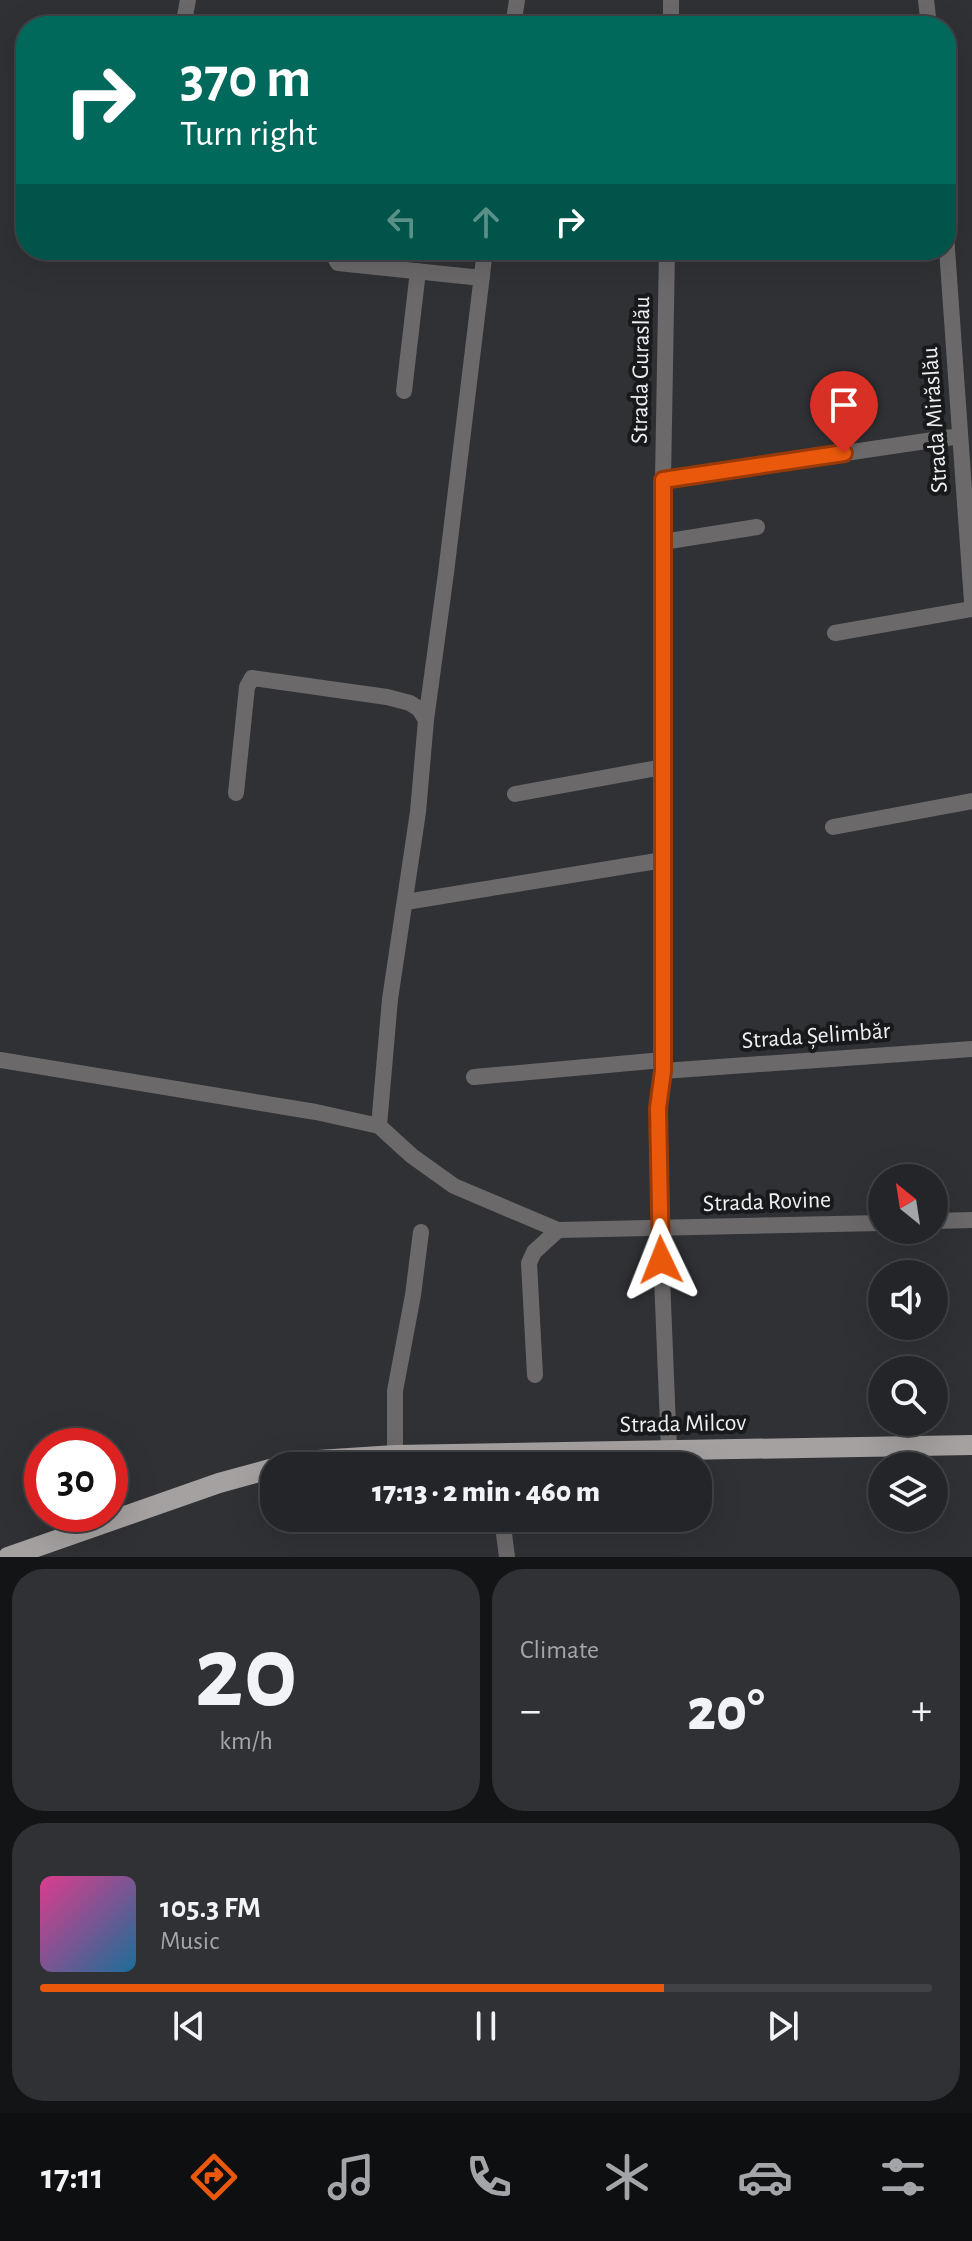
<!DOCTYPE html>
<html lang="en">
<head>
<meta charset="utf-8">
<style>
	body { margin:0; font-family:"Alegreya Sans",sans-serif; background:#2f3134; color:#f1f3f6; height:100vh; display:flex; flex-direction:column; font-size:30px; white-space:nowrap }
	* { box-sizing:border-box; margin:0 }
	p { font-size:26px; color:#a3a5a8 }
	.icon { flex:none; width:44px; height:44px; fill:none; stroke:currentColor; stroke-width:2; stroke-linecap:round; stroke-linejoin:round }
	.map { position:relative; height:1557px; overflow:hidden }
	.side { display:flex; flex-direction:column; gap:12px; padding:12px; background:#131416; flex:1 }
	.side>* { flex:none }
	.hud { position:absolute; left:16px; top:16px; width:940px; height:244px; border-radius:32px; box-shadow:0 8px 32px #0002,0 0 0 2px #404245; background:#00695c; color:#fff; overflow:hidden }
	.needle { width:52px; rotate:330deg }
	.controls { position:absolute; left:868px; top:1164px; display:grid; gap:16px }
	.controls a { display:grid; place-items:center; width:80px; height:80px; border-radius:50%; background:#232528; box-shadow:0 8px 32px #0002,0 0 0 2px #404245; font-size:40px }
	.speed { position:absolute; left:24px; top:1428px; display:flex; gap:16px; font-size:40px; font-weight:700; text-align:center }
	.speed>* { display:grid; place-content:center; width:104px; height:104px; border-radius:50%; background:#232528; box-shadow:0 8px 32px #0002,0 0 0 2px #404245; line-height:1 }
	.speed .limit { border:12px solid #d22; background:#fff; color:#111 }
	.pin { position:absolute; display:grid; place-items:center; width:68px; height:68px; color:#fff; margin:-82px -34px; border-radius:50% 50% 50% 0; rotate:-45deg; box-shadow:0 0 8px #0007 }
	.pin .icon { rotate:45deg }
	.me { position:absolute; width:88px; margin:-44px; rotate:358deg; stroke-linejoin:round; filter:drop-shadow(0 0 6px #0008) }
	.turn { display:flex; align-items:center; gap:28px; height:168px; padding:0 32px; font-size:36px }
	.turn .icon { width:104px; height:104px; stroke-width:2.5 }
	.turn b { display:block; font-size:56px; line-height:68px }
	.lanes { display:flex; align-items:center; height:76px; padding:0 32px; background:#0003; justify-content:center; gap:40px; direction:ltr }
	.lanes .off { opacity:.35 }
	.big { font-size:60px; font-weight:800; line-height:1.1 }
	.side .widget { flex:1; display:flex; flex-direction:column; justify-content:center; gap:12px; min-width:0; padding:0 28px; border-radius:32px; background:#2f3134 }
	.side .dial { align-items:center; gap:0 }
	.dial b { font-size:104px; line-height:1 }
	.song { display:flex; align-items:center; gap:24px }
	.cover { width:96px; height:96px; border-radius:12px; background:linear-gradient(135deg,hsl(330 70% 55%),hsl(200 70% 35%)) }
	.played { height:8px; border-radius:4px; background:linear-gradient(90deg,#ea580c 70%,#404245 70%) }
	.keys { display:flex; justify-content:space-around; direction:ltr }
	.heat { display:flex; justify-content:space-between; align-items:center; font-size:44px; direction:ltr }
	.side .tiles { flex:1; display:grid; gap:12px; grid-template-columns:1fr 1fr }
	.widget:last-child { grid-column:span 2 }
	.trip { position:absolute; left:260px; top:1452px; width:452px; height:80px; border-radius:32px; background:#232528; box-shadow:0 8px 32px #0002,0 0 0 2px #404245; font-weight:800; line-height:80px; text-align:center }
	.tabs { display:flex; height:128px; justify-content:space-around; align-items:center; background:#0e0f10; color:#a3a5a8 }
	.tabs .icon { width:56px; height:56px }
	.tabs .on { color:#ea580c }
	.tabs b { font-size:36px; color:#f1f3f6 }
	.map>svg:first-child { display:block }
	.lines { fill:none; stroke-linecap:round; stroke-linejoin:round }
	.minor { stroke:#6c696a; stroke-width:16 }
	.major { stroke:#a6a1a1; stroke-width:20 }
	.route-casing { stroke:#983908; stroke-width:20 }
	.route { stroke:#ea580c; stroke-width:14 }
	.labels { text-anchor:middle; dominant-baseline:central; stroke-width:8; stroke-linejoin:round; paint-order:stroke }
	.street-label { font-size:24px; fill:#eeeff2; stroke:#18191b }
</style>
</head>
<body>
<div class="map">
<svg width="972" height="1557" viewBox="0 0 972 1557">
	<rect width="100%" height="100%" fill="#2f3135"/>
	<g class="lines">
		<!-- minor -->
		<path class="minor" d="M 926,0 L 929,26
			M 183,26 L 188,0
			M 513,26 L 517,0
			M 671,26 L 671,0
			M 946,235 L 972,602
			M 334,250 L 334,256 L 338,263 L 482,278
			M 667,250 L 663,480 L 663,1071 L 658,1108 L 660,1229 L 669,1450
			M 404,391 L 418,271
			M 663,480 L 960,436
			M 663,542 L 757,527
			M 835,633 L 972,609
			M 426,720 L 446,573 L 485,250
			M 236,793 L 247,687 L 252,678 L 387,697 L 410,703 L 419,709 L 426,720 L 418,812 L 390,999 L 379,1126
			M 515,794 L 663,767
			M 833,827 L 972,801
			M 406,902 L 663,860
			M 0,1060 L 316,1112 L 379,1126 L 412,1156 L 454,1186 L 558,1230 L 882,1223
			M 663,1071 L 972,1049
			M 474,1077 L 663,1060
			M 934,1221 L 972,1220
			M 535,1375 L 529,1263 L 534,1252 L 558,1230
			M 395,1455 L 395,1391 L 413,1295 L 421,1232
			M 502,1518 L 507,1557"/>
		<!-- major -->
		<path class="major" d="M 285,1466 L 318,1460 L 395,1455 L 972,1445
			M 8,1557 L 219,1483 L 274,1468"/>
	</g>
	<g class="lines">
		<!-- route casing -->
		<g class="route-casing">
			<path id="route" d="M 661,1260 L 658,1108 L 663,1071 L 663,480 L 844,453"/>
		</g>
		<!-- route -->
		<use href="#route" class="route"/>
	</g>
	<g class="labels">
		<!-- street labels -->
		<g class="street-label">
			<text transform="translate(641 370) rotate(-89)">Strada Guraslău</text>
			<text transform="translate(935 420) rotate(-94)">Strada Mirăslău</text>
			<text transform="translate(816 1036) rotate(-4)">Strada Șelimbăr</text>
			<text transform="translate(767 1202) rotate(-2)">Strada Rovine</text>
			<text transform="translate(683 1424) rotate(-1)">Strada Milcov</text>
		</g>
	</g>
</svg>
<div class="controls">
<a><svg class="needle" viewBox="-14 -14 28 28"><path d="M0-13l5 13h-10z" fill="#e53935"/><path d="M0 13l5-13h-10z" fill="#a3a5a8"/></svg></a>
<a><svg class="icon" aria-label="sound" viewBox="0 0 24 24"><path d="M4 9h4l5-4v14l-5-4H4zM17 9q2 3 0 6"/></svg></a>
<a><svg class="icon" aria-label="search" viewBox="0 0 24 24"><circle cx="10" cy="10" r="6"/><path d="M15 15l6 6"/></svg></a>
<a><svg class="icon" aria-label="layers" viewBox="0 0 24 24"><path d="M12 4l9 5-9 5-9-5zM3 14l9 5 9-5"/></svg></a>
</div>
<div class="speed"><div class="limit">30</div></div>
<div class="pin" style="left:844px;top:453px;background:#d93025"><svg class="icon" aria-label="arrive" viewBox="0 0 24 24"><path d="M6 21V4h12l-3 4 3 4H6"/></svg></div>
<svg class="me" style="left:661px;top:1260px" viewBox="-20 -20 40 40"><path d="M0-17L14 15 0 8-14 15z" fill="#ea580c" stroke="#fff" stroke-width="4"/></svg>
<div class="trip">17:13 · 2 min · 460 m</div>
<div class="hud">
<div class="turn"><svg class="icon" aria-label="right" viewBox="0 0 24 24"><path d="M7 20v-9h11M14 6l5 5-5 5"/></svg><div><b>370 m</b>Turn right</div></div>
<div class="lanes"><svg class="icon off" aria-label="left" viewBox="0 0 24 24"><path d="M17 20v-9H6M10 6l-5 5 5 5"/></svg><svg class="icon off" aria-label="ahead" viewBox="0 0 24 24"><path d="M12 20V5M6 11l6-6 6 6"/></svg><svg class="icon" aria-label="right" viewBox="0 0 24 24"><path d="M7 20v-9h11M14 6l5 5-5 5"/></svg></div>
</div>
</div>
<section class="side">
<div class="tiles">
<div class="widget dial"><b>20</b><p>km/h</p></div>
<div class="widget"><p>Climate</p>
<div class="heat"><a>−</a><b class="big">20°</b><a>+</a></div>
</div>
<div class="widget">
<div class="song"><i class="cover"></i><div><b>105.3 FM</b><p>Music</p></div></div>
<div class="played"></div>
<div class="keys"><svg class="icon" aria-label="previous" viewBox="0 0 24 24"><path d="M18 5L8 12l10 7zM5 5v14"/></svg><svg class="icon" aria-label="pause" viewBox="0 0 24 24"><path d="M8 5v14M16 5v14"/></svg><svg class="icon" aria-label="next" viewBox="0 0 24 24"><path d="M6 5l10 7-10 7zM19 5v14"/></svg></div>
</div>
</div>
</section>
<nav class="tabs">
<b>17:11</b>
<svg class="icon on" aria-label="directions" viewBox="0 0 24 24"><path d="M12 3l9 9-9 9-9-9zM9 14v-3h6M13 9l2 2-2 2"/></svg>
<svg class="icon" aria-label="music" viewBox="0 0 24 24"><path d="M9 18V5l10-2v13"/><circle cx="6" cy="18" r="3"/><circle cx="16" cy="16" r="3"/></svg>
<svg class="icon" aria-label="phone" viewBox="0 0 24 24"><path d="M5 4h4l2 5-3 2q2 4 5 5l2-3 5 2v4C11 20 4 13 5 4z"/></svg>
<svg class="icon" aria-label="climate" viewBox="0 0 24 24"><path d="M12 3v18M4 7l16 10M4 17L20 7"/></svg>
<svg class="icon" aria-label="car" viewBox="0 0 24 24"><path d="M5 17H2v-5l4-1 3-4h7l3 4 3 1v5h-3M9 17h6M6 11h13"/><circle cx="7" cy="17" r="2"/><circle cx="17" cy="17" r="2"/></svg>
<svg class="icon" aria-label="filters" viewBox="0 0 24 24"><path d="M4 7h16M4 17h16"/><circle cx="9" cy="7" r="2"/><circle cx="15" cy="17" r="2"/></svg>
</nav>
</body>
</html>
